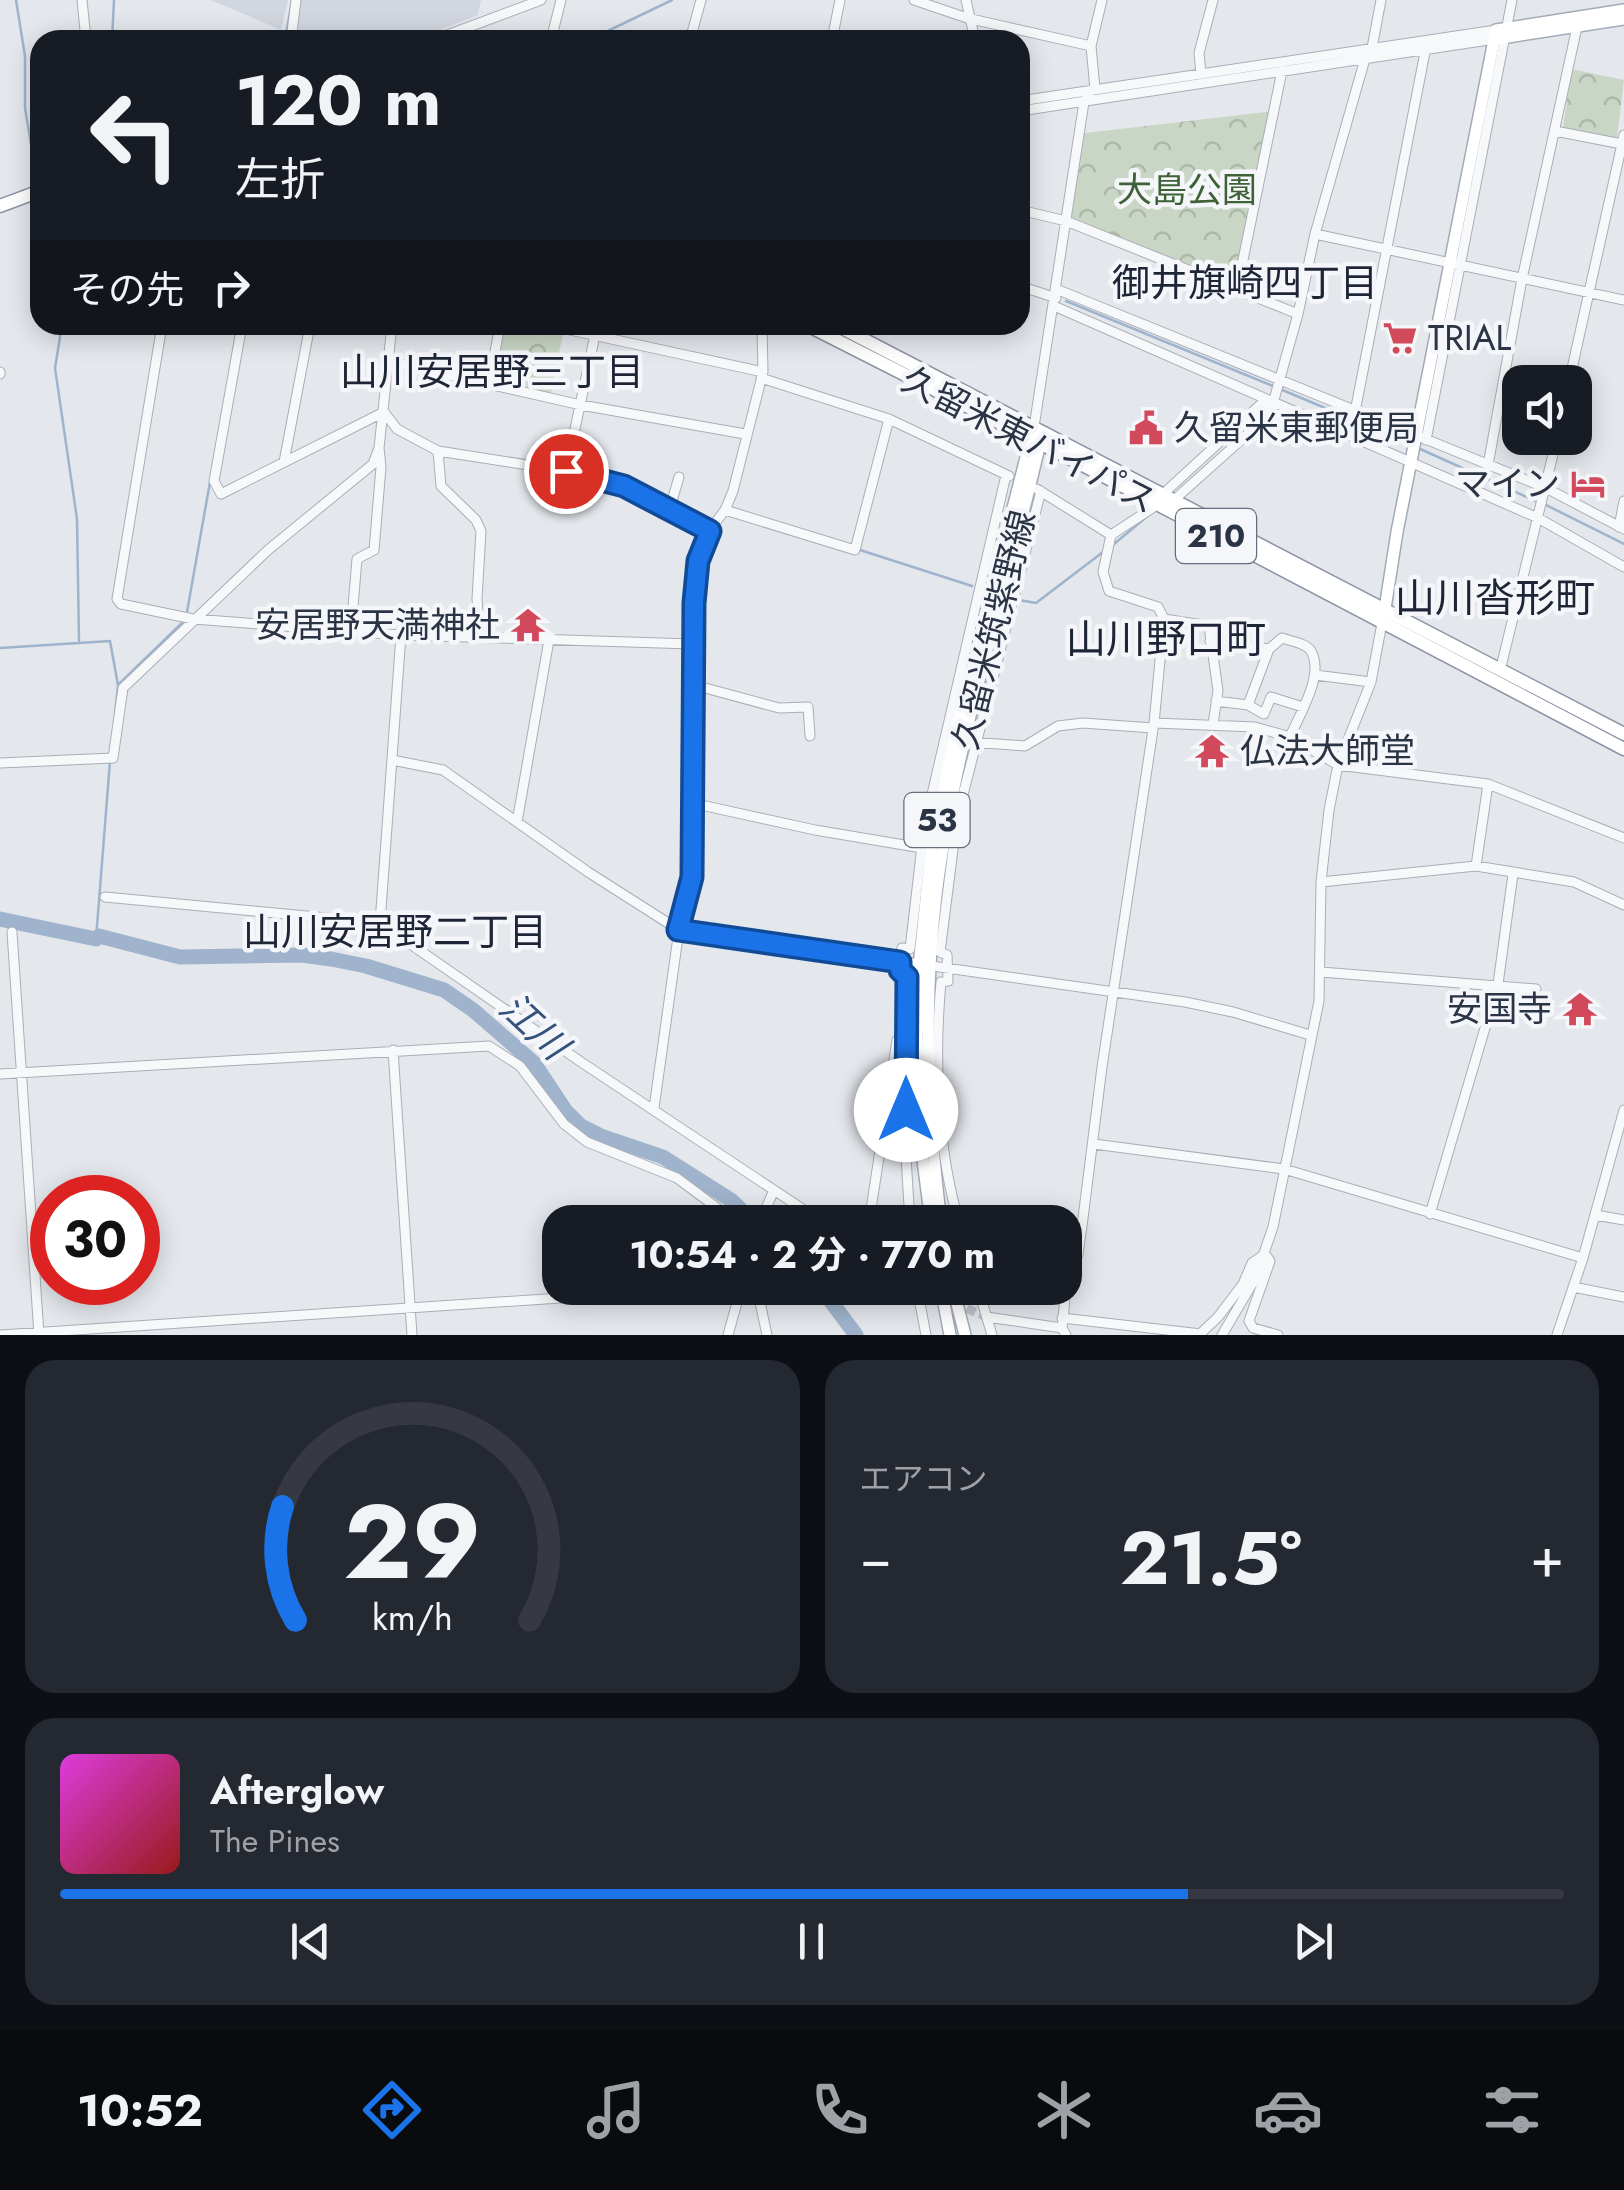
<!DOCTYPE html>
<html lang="ja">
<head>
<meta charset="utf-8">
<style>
	body { margin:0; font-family:Jost,"Noto Sans JP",sans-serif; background:#242831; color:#f1f3f6; height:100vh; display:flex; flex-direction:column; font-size:38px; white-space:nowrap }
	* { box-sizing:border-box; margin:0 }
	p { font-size:32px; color:#9ea1a6 }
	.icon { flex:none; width:55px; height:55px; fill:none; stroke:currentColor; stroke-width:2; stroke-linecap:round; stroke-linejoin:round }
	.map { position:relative; height:1335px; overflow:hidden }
	.sheet { display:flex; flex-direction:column; gap:25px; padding:25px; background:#0d0f14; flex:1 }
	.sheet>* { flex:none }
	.hud { position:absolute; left:30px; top:30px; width:1000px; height:305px; border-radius:30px; box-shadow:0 5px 25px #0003; background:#171b24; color:#f1f3f6; overflow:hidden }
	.tools { position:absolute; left:1502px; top:365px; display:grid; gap:20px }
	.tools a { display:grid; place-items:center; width:90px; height:90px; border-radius:20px; background:#171b24; box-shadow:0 5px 25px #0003; font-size:50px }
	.speed { position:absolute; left:30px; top:1175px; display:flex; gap:20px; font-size:50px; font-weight:700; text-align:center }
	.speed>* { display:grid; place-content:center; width:130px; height:130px; border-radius:50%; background:#171b24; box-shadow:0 5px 25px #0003; line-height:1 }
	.speed .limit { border:15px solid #d22; background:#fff; color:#111 }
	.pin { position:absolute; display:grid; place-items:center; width:85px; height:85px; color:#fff; margin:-42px; border:5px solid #fff; border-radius:50%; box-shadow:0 2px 10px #0007 }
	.me { position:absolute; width:110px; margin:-55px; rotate:0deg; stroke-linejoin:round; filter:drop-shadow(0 0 8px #0008) }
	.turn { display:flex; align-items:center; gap:35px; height:210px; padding:0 40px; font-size:45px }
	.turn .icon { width:130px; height:130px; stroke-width:2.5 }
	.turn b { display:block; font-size:70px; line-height:85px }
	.then { display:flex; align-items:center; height:95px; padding:0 40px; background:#0003; gap:20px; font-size:38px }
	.big { font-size:75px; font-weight:700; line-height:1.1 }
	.sheet .card { flex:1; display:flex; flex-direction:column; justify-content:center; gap:15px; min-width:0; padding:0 35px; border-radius:30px; background:#242831 }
	.sheet .dial { align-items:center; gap:0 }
	.dial svg { height:260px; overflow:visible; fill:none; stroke:#363941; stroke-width:7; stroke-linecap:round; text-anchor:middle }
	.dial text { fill:#f1f3f6; stroke:none }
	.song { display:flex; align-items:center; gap:30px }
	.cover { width:120px; height:120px; border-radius:15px; background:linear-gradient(135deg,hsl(300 70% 55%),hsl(0 70% 35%)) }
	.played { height:10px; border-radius:5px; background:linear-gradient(90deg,#1a73e8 75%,#363941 75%) }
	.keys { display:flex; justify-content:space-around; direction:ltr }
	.heat { display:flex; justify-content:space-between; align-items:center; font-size:55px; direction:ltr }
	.sheet .tiles { flex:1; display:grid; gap:25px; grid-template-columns:1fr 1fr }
	.card:last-child { grid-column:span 2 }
	.trip { position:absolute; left:542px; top:1205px; width:540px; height:100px; border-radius:30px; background:#171b24; box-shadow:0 5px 25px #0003; font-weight:700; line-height:100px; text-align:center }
	.dock { display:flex; height:160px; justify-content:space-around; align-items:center; background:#090b0e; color:#9ea1a6 }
	.dock .icon { width:70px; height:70px }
	.dock .active { color:#1a73e8 }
	.dock b { font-size:45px; color:#f1f3f6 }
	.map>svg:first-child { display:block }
	.built { fill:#d2d6de }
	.park { fill:url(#park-crowns) }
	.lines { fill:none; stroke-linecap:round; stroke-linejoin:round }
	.stream { stroke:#9fb4cc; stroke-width:2.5 }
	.river { stroke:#9fb4cc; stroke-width:15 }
	.minor-tunnel { stroke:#bfc3cb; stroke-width:9; stroke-dasharray:9 4.5; stroke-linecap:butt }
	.minor-casing { stroke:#a9aeb7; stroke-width:11 }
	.major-casing { stroke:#a3abb8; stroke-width:14 }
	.highway-casing { stroke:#8b94a3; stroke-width:15 }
	.minor { stroke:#f7f8fa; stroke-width:9 }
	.major { stroke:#fff; stroke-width:11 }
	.highway { stroke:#fff; stroke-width:12 }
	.route-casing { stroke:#114b97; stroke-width:25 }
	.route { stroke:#1a73e8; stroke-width:18 }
	.labels { text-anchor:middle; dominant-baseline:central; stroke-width:9; stroke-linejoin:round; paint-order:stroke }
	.shield { fill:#f4f6f9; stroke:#676e7b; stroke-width:2.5 }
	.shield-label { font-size:32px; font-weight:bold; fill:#2b3445 }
	.park-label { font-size:35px; fill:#3f6138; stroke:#f4f6f9 }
	.poi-label { font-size:35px; fill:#2b3445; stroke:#f4f6f9; text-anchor:start }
	.street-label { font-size:35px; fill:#2b3445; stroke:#f4f6f9 }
	.neighbourhood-label { font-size:38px; fill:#1d2536; stroke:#f4f6f9 }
	.water-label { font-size:38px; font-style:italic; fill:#34527a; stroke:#f4f6f9 }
	.quarter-label { font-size:40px; fill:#1d2536; stroke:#f4f6f9 }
</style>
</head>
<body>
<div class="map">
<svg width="1624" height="1335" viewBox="0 0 1624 1335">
	<defs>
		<pattern id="park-crowns" width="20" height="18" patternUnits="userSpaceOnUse" patternTransform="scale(2.5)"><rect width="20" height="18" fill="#c9d6c5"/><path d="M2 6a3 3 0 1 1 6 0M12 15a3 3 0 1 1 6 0" fill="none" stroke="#adb8ab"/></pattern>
	</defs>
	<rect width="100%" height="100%" fill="#e4e7ec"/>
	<!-- built -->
	<path class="built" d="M 211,0 L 288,0 L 281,30 Z
		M 300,0 L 481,0 L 478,15 L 414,40 L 295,40 Z"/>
	<!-- park -->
	<path class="park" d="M 1571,69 L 1624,80 L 1617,137 L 1607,139 L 1563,129 Z
		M 1275,111 L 1237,289 L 1220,284 L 1199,269 L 1066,221 L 1077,134 Z
		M 500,325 L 564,328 L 550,398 L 489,384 Z"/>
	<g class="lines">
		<!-- stream -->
		<path class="stream" d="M 16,0 L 25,56 L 25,108 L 38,186
			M 112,40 L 114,0
			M 285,40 L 292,1
			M 589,40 L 672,0
			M 1066,301 L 1273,386
			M 62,325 L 55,368 L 77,519 L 79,641
			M 236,336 L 238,325
			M 1280,389 L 1411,444
			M 1418,448 L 1538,502
			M 1546,505 L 1624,544
			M 1114,544 L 1150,514
			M 860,550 L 972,586
			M 1019,600 L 1036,603 L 1103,552
			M 187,612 L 210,482
			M 0,648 L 110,641 L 118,685 L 185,620
			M 115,713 L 118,686
			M 96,939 L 110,761"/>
		<!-- river -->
		<path class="river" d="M 0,919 L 96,939 L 99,936 L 180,957 L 302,955 L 331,959 L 366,966 L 444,990 L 473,1010 L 534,1063 L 565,1110 L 581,1126 L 601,1136 L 663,1157 L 731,1200 L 754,1222
			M 821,1288 L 856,1335"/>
		<!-- minor-tunnel -->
		<path class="minor-tunnel" d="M 917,1288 L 987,1317"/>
		<!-- minor casing -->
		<g class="minor-casing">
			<path id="minor" d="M 82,0 L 86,40
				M 914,0 L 967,18 L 1091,46
				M 966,0 L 975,40
				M 832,39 L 855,40
				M 291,40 L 296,0
				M 434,40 L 541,0
				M 551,40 L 561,0
				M 690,40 L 701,0
				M 832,40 L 840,0
				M 1201,74 L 1199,53 L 1213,0
				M 1020,101 L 1496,30
				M 1020,111 L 1495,39
				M 1555,131 L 1622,144
				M 1020,210 L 1066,221 L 1298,314
				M 1315,234 L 1624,300
				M 1020,286 L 1056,298
				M 1056,289 L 1546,488 L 1624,529
				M 1237,289 L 1282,71
				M 1054,306 L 1538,518 L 1624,567
				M 162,325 L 117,599 L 121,604 L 193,619 L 401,635 L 693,644
				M 242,325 L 214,481 L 221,494 L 384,412
				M 547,325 L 763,372
				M 387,361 L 581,405 L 745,434
				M 0,372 L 0,374
				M 761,378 L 889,419 L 1009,476
				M 1569,382 L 1624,135
				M 489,384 L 500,325
				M 384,412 L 397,429 L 438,451 L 566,471 L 624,486 L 709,531
				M 1355,412 L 1426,47
				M 1034,427 L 1084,102 L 1095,89 L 1091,46 L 1102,0
				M 1426,440 L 1512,0
				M 438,451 L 441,486 L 476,520 L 481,531 L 477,599 L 480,637
				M 284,462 L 310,325
				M 1488,465 L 1522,279 L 1577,27
				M 566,471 L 595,335
				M 1037,489 L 1111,535
				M 1163,494 L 1260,405 L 1273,402
				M 670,508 L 679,477
				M 725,510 L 855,550 L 889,419
				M 1619,527 L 1624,501
				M 1111,535 L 1157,505 L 1175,499 L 1270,414 L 1298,314 L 1315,234 L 1365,59 L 1372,48 L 1381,0
				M 1164,619 L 1209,626 L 1218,691 L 1213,724
				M 351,630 L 357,559 L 374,550 L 381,467 L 379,448 L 392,325
				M 1210,641 L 1269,649
				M 1500,671 L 1557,438
				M 1315,675 L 1371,682
				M 694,685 L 779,708 L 808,707 L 810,736
				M 1216,701 L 1248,705
				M 1154,723 L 1255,727 L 1290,737 L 1338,765 L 1488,784 L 1624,838
				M 1290,737 C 1299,715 1325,675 1311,651 C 1306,643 1290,641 1282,638 L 1269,649 L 1248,705 L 1264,714 L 1271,697 L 1303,707
				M 958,741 L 1025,746 L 1058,726 L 1083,723 L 1153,728
				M 392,760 L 443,770 L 588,872 L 679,930 L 1185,1002 L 1233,1012 L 1310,1035
				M 0,763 L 113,758 L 123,688 L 268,550 L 373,464 L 379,448
				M 692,803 L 815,830 L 922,848
				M 517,822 L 549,640
				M 1476,866 L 1488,784
				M 1321,882 L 1476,866 L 1574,882 L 1624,905
				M 105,897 L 380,923 L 581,1062 L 822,1222
				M 380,923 L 401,635
				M 12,932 L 39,1335
				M 1321,972 L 1536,989
				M 393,1050 L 412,1335
				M 0,1074 L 489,1046 L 520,1066 L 564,1124 L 587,1142 L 677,1178 L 736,1222
				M 654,1108 L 679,930 L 691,877 L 694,603 L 698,561 L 709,531 L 725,510 L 733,491 L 763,372 L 762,325
				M 1094,1144 L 1284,1169 L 1583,1258
				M 1430,1214 L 1498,984 L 1513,874
				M 1596,1215 L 1624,1220
				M 760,1222 L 774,1190
				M 869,1222 L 897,1040 L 906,1034
				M 910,1222 L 904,1124 L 907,977 L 900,970 L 902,948 L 910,949 L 924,829 L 1006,475
				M 959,1222 C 937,1149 934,1058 941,982 L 948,981 L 947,955 L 940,952 L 957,818 L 1041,491
				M 1573,1287 L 1624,1297
				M 757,1288 L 767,1335
				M 917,1288 L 926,1335
				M 978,1288 L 992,1335
				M 987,1317 L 1062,1328
				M 1062,1318 L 1201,1334
				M 0,1335 L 711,1288
				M 728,1335 L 741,1288
				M 1066,1335 L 1062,1328 L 1066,1288 L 1078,1254 L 1082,1226 L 1102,1067 L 1154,723 L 1164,619 L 1158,607 L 1109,591 L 1103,572 L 1111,535
				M 1199,1335 L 1218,1317 L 1243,1284 L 1252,1263 L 1265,1254 L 1270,1261 L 1249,1321 L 1253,1328 L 1278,1335
				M 1222,1335 L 1255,1279 L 1273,1227 L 1319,1001 L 1321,882 L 1329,810 L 1338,765 L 1371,682 L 1382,623
				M 1557,1335 L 1583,1258 L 1624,1110"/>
		</g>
		<!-- major casing -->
		<g class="major-casing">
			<path id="major" d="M 1495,39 L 1624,19
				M 1384,615 L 1397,532 L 1496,30 L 1624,10
				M 931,1222 L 920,1137 L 917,1037 L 919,966 L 932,843 L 954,739 L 1033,430
				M 941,1222 C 927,1113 923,1005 936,895 C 953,757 996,620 1030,485 L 1040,443 L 1037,436
				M 941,1288 L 950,1335
				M 953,1288 L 965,1335"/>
		</g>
		<!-- highway casing -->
		<g class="highway-casing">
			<path id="highway" d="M 0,206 L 40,191
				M 807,325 L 1075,461 L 1624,749
				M 836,325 L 1624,734"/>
		</g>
		<!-- minor -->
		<use href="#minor" class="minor"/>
		<!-- major -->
		<use href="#major" class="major"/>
		<!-- highway -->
		<use href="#highway" class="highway"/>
	</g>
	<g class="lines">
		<!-- route casing -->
		<g class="route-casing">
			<path id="route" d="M 566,471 L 624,486 L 710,531 L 698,561 L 694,603 L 692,877 L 678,930 L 900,962 L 900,970 L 907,977 L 906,1110"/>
		</g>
		<!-- route -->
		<use href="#route" class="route"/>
	</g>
	<!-- icons -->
	<defs>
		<g id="supermarket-bare" transform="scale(2.7)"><path d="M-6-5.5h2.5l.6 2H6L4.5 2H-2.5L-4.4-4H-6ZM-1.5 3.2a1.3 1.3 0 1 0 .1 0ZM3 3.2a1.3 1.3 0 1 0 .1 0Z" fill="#d1495b" stroke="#f4f6f9" stroke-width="2.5" paint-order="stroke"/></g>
		<g id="civic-bare" transform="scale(2.7)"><path d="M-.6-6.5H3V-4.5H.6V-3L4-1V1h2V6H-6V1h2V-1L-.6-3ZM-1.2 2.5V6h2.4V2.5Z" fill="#d1495b" stroke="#f4f6f9" stroke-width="2.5" paint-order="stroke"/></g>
		<g id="hotel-bare" transform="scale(2.7)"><path d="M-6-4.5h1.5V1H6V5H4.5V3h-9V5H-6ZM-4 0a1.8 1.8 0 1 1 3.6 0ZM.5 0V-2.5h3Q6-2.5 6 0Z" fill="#d1495b" stroke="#f4f6f9" stroke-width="2.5" paint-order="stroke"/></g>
		<g id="temple-bare" transform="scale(2.7)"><path d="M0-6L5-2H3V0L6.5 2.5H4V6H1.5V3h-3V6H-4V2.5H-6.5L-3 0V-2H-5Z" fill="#d1495b" stroke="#f4f6f9" stroke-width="2.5" paint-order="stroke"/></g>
	</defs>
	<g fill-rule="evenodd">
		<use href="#supermarket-bare" x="1400" y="338"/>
		<use href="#civic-bare" x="1146" y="428"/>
		<use href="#hotel-bare" x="1588" y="484"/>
		<use href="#temple-bare" x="528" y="625"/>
		<use href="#temple-bare" x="1212" y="751"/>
		<use href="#temple-bare" x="1580" y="1009"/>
	</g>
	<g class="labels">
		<!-- shield labels -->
		<g class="shield">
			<rect x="1176" y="509" width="80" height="54" rx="8"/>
			<rect x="904.5" y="793" width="65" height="54" rx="8"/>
		</g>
		<g class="shield-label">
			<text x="1216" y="536">210</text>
			<text x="937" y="820">53</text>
		</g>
		<!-- park labels -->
		<g class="park-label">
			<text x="1187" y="190">大島公園</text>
		</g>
		<!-- poi labels -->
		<g class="poi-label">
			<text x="1428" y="338">TRIAL</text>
			<text x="1174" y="428">久留米東郵便局</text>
			<text x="1560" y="484" text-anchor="end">マイン</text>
			<text x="500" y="625" text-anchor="end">安居野天満神社</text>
			<text x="1240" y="751">仏法大師堂</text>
			<text x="1552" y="1009" text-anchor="end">安国寺</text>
		</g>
		<!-- street labels -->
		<g class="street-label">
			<text transform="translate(1029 440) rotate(27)">久留米東バイパス</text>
			<text transform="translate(994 630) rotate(-76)">久留米筑紫野線</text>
		</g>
		<!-- neighbourhood labels -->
		<g class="neighbourhood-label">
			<text x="1245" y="282">御井旗崎四丁目</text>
			<text x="492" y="371">山川安居野三丁目</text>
			<text x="395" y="931">山川安居野二丁目</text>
		</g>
		<!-- water labels -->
		<g class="water-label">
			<text transform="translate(534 1026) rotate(43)">江川</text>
		</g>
		<!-- quarter labels -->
		<g class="quarter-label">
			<text x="1495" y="598">山川沓形町</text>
			<text x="1166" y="639">山川野口町</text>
		</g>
	</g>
</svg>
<div class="tools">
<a><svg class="icon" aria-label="sound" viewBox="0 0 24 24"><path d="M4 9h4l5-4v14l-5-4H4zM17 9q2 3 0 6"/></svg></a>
</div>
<div class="speed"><div class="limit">30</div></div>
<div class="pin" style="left:566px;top:471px;background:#d93025"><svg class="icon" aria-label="arrive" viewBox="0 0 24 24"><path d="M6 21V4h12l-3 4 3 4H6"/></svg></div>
<svg class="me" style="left:906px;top:1110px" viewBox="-20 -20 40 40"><circle r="19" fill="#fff"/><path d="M0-13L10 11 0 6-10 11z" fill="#1a73e8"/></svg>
<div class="trip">10:54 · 2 分 · 770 m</div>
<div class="hud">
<div class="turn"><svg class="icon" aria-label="left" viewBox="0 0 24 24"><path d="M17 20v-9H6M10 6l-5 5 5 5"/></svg><div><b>120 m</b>左折</div></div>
<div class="then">その先<svg class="icon" aria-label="right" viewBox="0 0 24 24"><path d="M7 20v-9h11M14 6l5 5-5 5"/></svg></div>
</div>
</div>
<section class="sheet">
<div class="tiles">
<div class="card dial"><svg viewBox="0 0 100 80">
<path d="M14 69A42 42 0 1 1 86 69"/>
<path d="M14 69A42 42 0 0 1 10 34" stroke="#1a73e8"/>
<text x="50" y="56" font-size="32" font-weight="700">29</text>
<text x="50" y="72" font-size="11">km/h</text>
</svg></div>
<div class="card"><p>エアコン</p>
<div class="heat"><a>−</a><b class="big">21.5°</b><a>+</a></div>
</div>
<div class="card">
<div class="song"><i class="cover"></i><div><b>Afterglow</b><p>The Pines</p></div></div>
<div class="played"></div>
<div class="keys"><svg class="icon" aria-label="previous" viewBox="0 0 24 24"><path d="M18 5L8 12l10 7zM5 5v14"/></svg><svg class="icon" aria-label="pause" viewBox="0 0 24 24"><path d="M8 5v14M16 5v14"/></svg><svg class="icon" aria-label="next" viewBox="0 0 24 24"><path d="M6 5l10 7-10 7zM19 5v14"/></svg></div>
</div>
</div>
</section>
<nav class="dock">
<b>10:52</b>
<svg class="icon active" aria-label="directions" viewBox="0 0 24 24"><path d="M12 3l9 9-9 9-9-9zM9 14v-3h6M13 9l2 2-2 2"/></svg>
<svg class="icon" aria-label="music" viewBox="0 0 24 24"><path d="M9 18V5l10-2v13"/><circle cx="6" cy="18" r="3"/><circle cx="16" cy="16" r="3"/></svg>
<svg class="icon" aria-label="phone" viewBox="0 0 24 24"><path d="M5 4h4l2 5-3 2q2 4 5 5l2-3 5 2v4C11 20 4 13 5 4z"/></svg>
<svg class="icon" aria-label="climate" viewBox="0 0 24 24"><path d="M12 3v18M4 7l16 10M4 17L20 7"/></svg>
<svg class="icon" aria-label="car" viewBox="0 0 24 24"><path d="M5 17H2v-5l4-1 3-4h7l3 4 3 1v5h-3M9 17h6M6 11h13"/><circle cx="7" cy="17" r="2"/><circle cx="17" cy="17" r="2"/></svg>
<svg class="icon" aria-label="filters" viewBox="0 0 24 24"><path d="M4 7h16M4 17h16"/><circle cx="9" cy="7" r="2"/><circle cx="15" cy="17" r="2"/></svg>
</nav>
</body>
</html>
